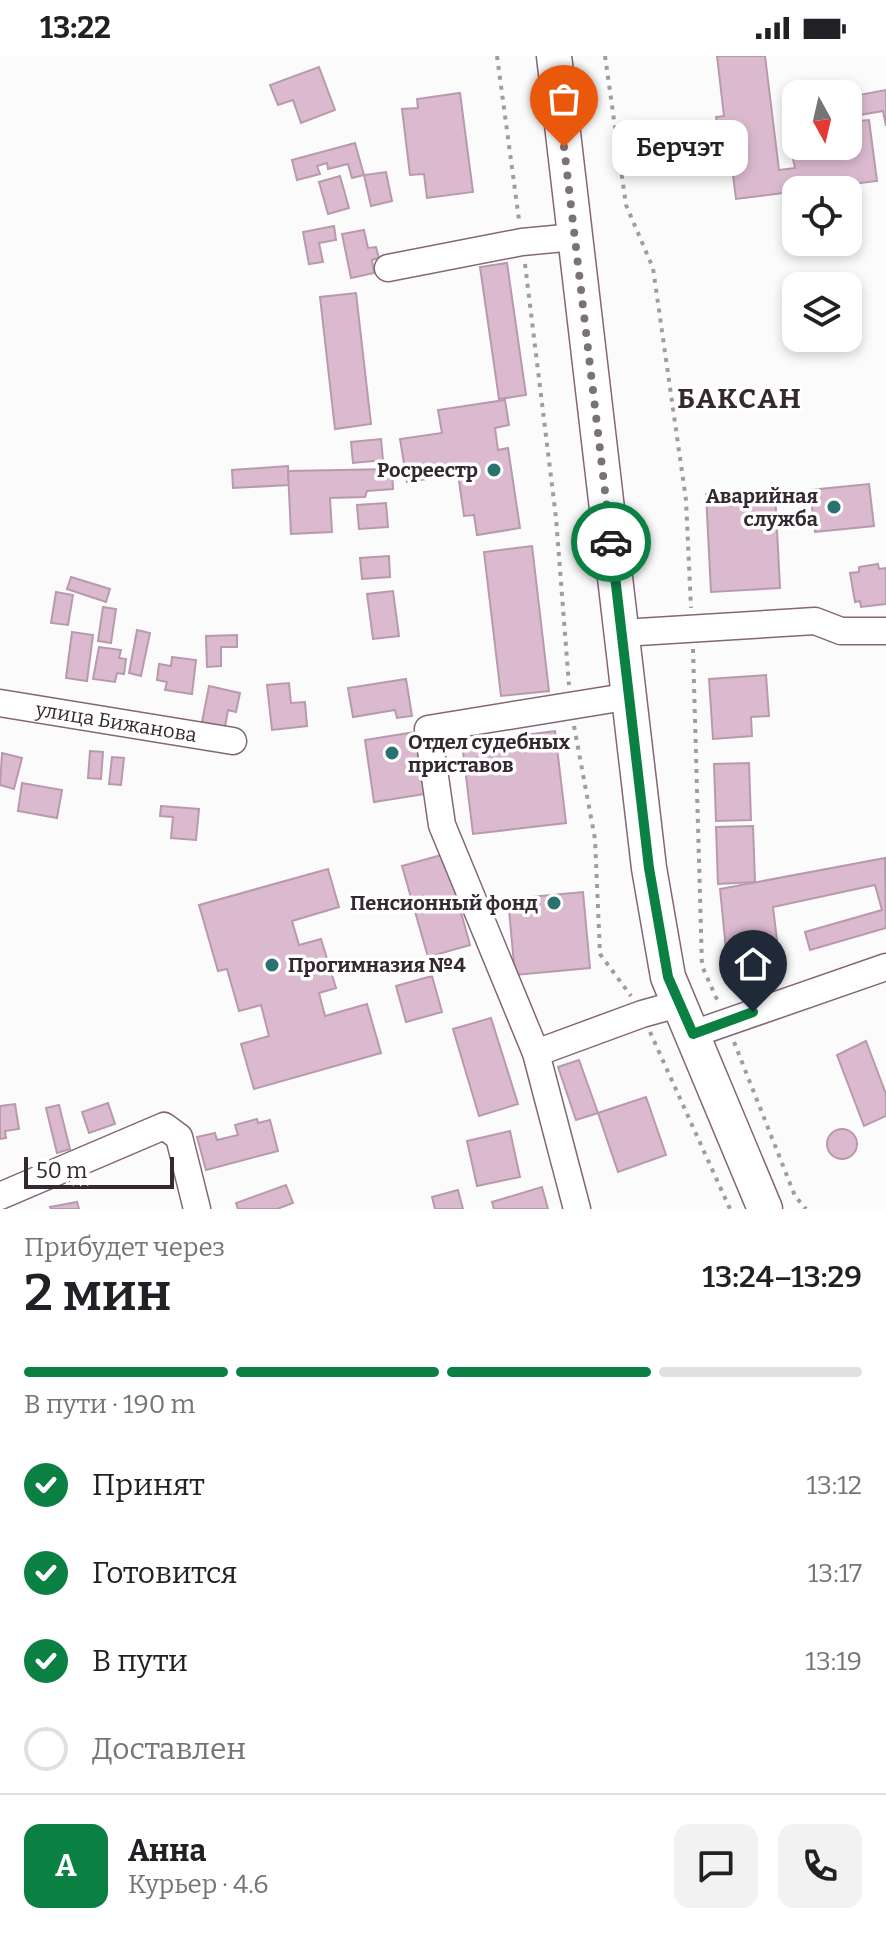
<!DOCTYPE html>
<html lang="ru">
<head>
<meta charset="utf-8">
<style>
	body { margin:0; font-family:Bitter,serif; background:#f2f2f2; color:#202124; height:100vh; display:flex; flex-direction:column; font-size:30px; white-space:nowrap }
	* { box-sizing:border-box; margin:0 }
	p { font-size:26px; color:#757577 }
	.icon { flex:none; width:44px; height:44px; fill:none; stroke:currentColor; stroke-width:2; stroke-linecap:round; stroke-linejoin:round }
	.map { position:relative; height:1153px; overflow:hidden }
	.drawer { display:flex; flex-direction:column; background:#fff; flex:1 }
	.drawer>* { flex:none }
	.needle { width:52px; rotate:172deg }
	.buttons { position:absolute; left:782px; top:24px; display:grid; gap:16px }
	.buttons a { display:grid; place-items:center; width:80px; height:80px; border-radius:16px; background:#fff; box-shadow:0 4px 12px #0003; font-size:40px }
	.scale { position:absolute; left:24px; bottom:20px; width:150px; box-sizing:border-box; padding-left:8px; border:4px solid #352931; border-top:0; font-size:22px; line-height:28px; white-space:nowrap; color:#352931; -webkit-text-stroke:6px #fff; paint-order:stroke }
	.pin { position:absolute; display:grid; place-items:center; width:68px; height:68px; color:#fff; margin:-82px -34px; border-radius:50% 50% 50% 0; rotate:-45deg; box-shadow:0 0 8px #0007 }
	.pin .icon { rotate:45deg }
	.courier { position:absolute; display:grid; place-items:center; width:80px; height:80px; margin:-40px; border:6px solid #0b8043; border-radius:50%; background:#fff; color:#222; box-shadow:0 2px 10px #0007 }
	.bubble { position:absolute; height:56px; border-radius:16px; background:#fff; box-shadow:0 4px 12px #0003; font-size:26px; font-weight:600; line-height:56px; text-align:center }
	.head em { font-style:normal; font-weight:600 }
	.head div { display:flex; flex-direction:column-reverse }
	.head { display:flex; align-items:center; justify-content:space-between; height:136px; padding:0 24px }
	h1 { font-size:52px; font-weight:600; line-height:60px }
	.bar { display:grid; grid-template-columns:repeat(4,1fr); gap:12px 8px; align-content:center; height:96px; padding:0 24px }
	.bar i { height:10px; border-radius:6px; background:#e0e0e0 }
	.bar .current { background:#0b8043 }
	.bar p { grid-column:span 4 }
	.line { display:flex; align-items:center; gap:20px; padding:0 24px; border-top:2px solid #e0e0e0 }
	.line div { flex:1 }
	.round { display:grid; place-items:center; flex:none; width:84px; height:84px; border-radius:16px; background:#f2f2f2 }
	ol { padding:0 24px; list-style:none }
	li { display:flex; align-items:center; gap:24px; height:88px }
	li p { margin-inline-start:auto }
	li .icon { padding:8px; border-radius:50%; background:#0b8043; color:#fff; stroke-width:4 }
	li:last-child { color:#757577 }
	li i { width:44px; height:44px; border:4px solid #e0e0e0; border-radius:50% }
	.status { display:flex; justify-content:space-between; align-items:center; height:56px; padding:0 40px; background:#fff; direction:ltr }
	.status svg { height:22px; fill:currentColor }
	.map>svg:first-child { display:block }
</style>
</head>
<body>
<div class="status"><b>13:22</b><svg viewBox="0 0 49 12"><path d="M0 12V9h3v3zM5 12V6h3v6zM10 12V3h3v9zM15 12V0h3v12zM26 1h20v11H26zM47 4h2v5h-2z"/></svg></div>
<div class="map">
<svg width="886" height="1153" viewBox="0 0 886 1153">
	<rect width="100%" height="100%" fill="#fbfbfb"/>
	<!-- building -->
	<g fill="#dbbacf" stroke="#b999ad" stroke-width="2">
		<polygon points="717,0 765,0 779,114 795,112 793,103 799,102 797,90 848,90 848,66 869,64 877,125 736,143 730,95 720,96 716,61 724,60"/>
		<polygon points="319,11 335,54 301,67 293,44 278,49 270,29"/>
		<polygon points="886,34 886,70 883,55 848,61 848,41"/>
		<polygon points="460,37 473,136 427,142 424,118 410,119 402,53 418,52 417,43"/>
		<polygon points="355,87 364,119 352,122 348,108 328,113 327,107 317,110 320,118 297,124 292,104"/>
		<polygon points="386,116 392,145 371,150 364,119"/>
		<polygon points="340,120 349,152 328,158 319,126"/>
		<polygon points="334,170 336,184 319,187 323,206 309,208 303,176"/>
		<polygon points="364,174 368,192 376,191 379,202 372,204 374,217 351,222 342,178"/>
		<polygon points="507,207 526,339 499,343 480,211"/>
		<polygon points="356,237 371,368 335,373 320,241"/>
		<polygon points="505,344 509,369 495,372 498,394 508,392 520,472 477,479 474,459 464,460 458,418 407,426 400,383 442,377 438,354"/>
		<polygon points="381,383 383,404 353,407 351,386"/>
		<polygon points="288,410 289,429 233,432 232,414"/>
		<polygon points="392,413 393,433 367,435 365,441 330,442 332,476 291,478 288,415"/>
		<polygon points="869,428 874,470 815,476 810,434"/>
		<polygon points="775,435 780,532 711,536 706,438"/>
		<polygon points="386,447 388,471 359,473 357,449"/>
		<polygon points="532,490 549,635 501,640 484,496"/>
		<polygon points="389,500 390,521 362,523 360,502"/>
		<polygon points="878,508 879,513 886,512 886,548 861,551 860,545 855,546 850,517 859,516 859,511"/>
		<polygon points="71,521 110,533 106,546 67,533"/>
		<polygon points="393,535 399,580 373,583 367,538"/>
		<polygon points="56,536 73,539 68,569 51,567"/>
		<polygon points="103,551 116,553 111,587 98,585"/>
		<polygon points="137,574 150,577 141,620 129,617"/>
		<polygon points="72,576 93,579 87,625 66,622"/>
		<polygon points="237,579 237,591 221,591 221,610 207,611 206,580"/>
		<polygon points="99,591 121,594 119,602 126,603 124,618 117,617 115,626 93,623"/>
		<polygon points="172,601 196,604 192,638 165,634 167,626 157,624 159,608 171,610"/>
		<polygon points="766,619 769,660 751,661 752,680 713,683 709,623"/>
		<polygon points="406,623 412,660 397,662 395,654 353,661 348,632"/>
		<polygon points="289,627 291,647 305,646 307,670 272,674 267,629"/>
		<polygon points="209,630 240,637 236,656 228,654 225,671 202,666"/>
		<polygon points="555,675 566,767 473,778 462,687"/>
		<polygon points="415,676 425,738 374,746 365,684"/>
		<polygon points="90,695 103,696 101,723 88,722"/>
		<polygon points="2,697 22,702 14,733 0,729"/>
		<polygon points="112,701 124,702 121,729 109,728"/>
		<polygon points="749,707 751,764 716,765 714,708"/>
		<polygon points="22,727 62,734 57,762 18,755"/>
		<polygon points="161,750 199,753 196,784 171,782 173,761 160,760"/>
		<polygon points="753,770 755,826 718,828 716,771"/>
		<polygon points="445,798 470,889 428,901 402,810"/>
		<polygon points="885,802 886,872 810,894 805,876 882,854 875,829 773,851 777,884 766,887 772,916 751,918 747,911 728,913 720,833"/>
		<polygon points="328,813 339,851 292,865 299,889 321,883 336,932 319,937 325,960 367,948 381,997 254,1033 241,988 269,980 261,949 239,955 227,913 218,915 199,849"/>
		<polygon points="583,836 590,912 515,919 508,843"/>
		<polygon points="432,920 442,956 406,966 396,930"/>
		<polygon points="491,962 518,1048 479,1060 453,973"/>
		<polygon points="866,985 886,1038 886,1060 864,1070 837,999"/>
		<polygon points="579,1004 598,1057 576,1064 558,1011"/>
		<polygon points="646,1041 666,1099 618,1116 598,1057"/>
		<polygon points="108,1047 115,1068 89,1077 82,1056"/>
		<polygon points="15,1048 19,1073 5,1075 6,1082 0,1083 0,1050"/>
		<polygon points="59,1049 70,1093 57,1097 46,1052"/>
		<polygon points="257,1063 258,1067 270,1064 278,1095 206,1114 197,1081 215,1077 217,1084 238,1079 235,1069"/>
		<circle cx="842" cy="1088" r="15"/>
		<polygon points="510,1075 520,1121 477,1130 467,1085"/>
		<polygon points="286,1129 293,1147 277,1153 238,1153 236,1147"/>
		<polygon points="542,1131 548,1153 494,1153 492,1146"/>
		<polygon points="458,1134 463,1153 435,1153 432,1141"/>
		<polygon points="77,1146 79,1153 51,1153 50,1151"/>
	</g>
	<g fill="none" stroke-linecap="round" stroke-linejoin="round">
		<defs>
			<g id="minor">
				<polyline points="388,212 522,186 575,181"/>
				<polyline points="622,577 815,565 841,575 886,575"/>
				<path id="s1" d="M0,647l233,38"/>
				<polyline points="693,978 886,911"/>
				<polyline points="536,997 442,769 428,673 631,640"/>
				<polyline points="0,1140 164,1070 179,1081 197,1153"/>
				<polyline points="577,1153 536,997 642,958 678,948"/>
			</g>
			<polyline id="major" points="554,0 649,812 668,921 765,1153"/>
		</defs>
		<!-- minor casing -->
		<use href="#minor" stroke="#836678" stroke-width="29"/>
		<!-- major casing -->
		<use href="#major" stroke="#836678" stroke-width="37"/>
		<!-- path -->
		<g stroke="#a19ca0" stroke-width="4" stroke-dasharray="4 6" stroke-linecap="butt">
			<polyline points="497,0 519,164"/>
			<polyline points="605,0 626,149 653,212 686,444 691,552"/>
			<polyline points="525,208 556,462 569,629"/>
			<polyline points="693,593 702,910 719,948"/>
			<polyline points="574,670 595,783 600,898 631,940"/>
			<polyline points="650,976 730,1153"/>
			<polyline points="734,986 795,1140 806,1153"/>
		</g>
		<!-- minor -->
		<use href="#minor" stroke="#fff" stroke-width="26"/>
		<!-- major -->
		<use href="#major" stroke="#fff" stroke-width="34"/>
	</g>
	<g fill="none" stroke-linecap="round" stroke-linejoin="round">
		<!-- done -->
		<polyline stroke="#7a7278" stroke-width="8" stroke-dasharray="0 14.4" points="564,91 611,486"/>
		<!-- route -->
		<polyline stroke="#0b8043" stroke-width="10" points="611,486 649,812 668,921 693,978 753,956"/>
	</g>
	<!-- markers -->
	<g fill="#28726f" stroke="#fff" stroke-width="3">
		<circle cx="494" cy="414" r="8"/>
		<circle cx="834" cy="451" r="8"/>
		<circle cx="392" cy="697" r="8"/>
		<circle cx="554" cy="847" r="8"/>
		<circle cx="272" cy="909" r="8"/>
	</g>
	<g text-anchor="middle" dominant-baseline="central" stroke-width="7" stroke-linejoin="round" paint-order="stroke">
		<!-- poi labels -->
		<g font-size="20" font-weight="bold" fill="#352931" stroke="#fff" text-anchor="end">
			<text x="478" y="414">Росреестр</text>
			<text x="818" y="440">Аварийная<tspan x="818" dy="23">служба</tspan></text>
			<text x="408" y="686" text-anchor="start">Отдел судебных<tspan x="408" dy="23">приставов</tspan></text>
			<text x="538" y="847">Пенсионный фонд</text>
			<text x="288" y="909" text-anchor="start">Прогимназия №4</text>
		</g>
		<!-- street labels -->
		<g font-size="20" fill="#352931" stroke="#fff">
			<text stroke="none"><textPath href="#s1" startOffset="118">улица Бижанова</textPath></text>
		</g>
		<!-- district labels -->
		<g font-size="28" font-weight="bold" letter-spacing="2" fill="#352931" stroke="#fff">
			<text x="740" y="342">БАКСАН</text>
		</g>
	</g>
</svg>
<div class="buttons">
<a><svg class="needle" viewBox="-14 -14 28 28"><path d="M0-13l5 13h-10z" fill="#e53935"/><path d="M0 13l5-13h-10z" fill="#757577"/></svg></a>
<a><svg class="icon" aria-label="locate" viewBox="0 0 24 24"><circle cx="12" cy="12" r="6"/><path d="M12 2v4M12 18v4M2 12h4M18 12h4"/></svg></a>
<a><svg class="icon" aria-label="layers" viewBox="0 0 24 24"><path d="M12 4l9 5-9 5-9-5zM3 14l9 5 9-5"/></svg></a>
</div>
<div class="scale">50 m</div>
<div class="pin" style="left:564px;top:91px;background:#ea580c"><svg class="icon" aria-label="bag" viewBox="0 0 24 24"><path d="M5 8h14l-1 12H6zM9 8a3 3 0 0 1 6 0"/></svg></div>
<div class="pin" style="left:753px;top:956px;background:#1f2937"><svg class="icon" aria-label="home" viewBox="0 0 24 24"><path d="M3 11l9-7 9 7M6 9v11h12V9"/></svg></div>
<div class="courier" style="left:611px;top:486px"><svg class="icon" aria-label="car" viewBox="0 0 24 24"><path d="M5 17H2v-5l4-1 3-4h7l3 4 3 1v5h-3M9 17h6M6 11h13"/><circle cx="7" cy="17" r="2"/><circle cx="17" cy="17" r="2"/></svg></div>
<div class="bubble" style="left:612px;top:64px;width:136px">Берчэт</div>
</div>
<section class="drawer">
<div class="head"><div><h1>2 мин</h1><p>Прибудет через</p></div><em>13:24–13:29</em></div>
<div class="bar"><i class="current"></i><i class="current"></i><i class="current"></i><i></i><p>В пути · 190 m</p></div>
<ol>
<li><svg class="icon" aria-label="check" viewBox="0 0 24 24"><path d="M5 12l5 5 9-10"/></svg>Принят<p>13:12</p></li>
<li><svg class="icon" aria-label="check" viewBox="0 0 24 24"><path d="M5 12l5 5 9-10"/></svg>Готовится<p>13:17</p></li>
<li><svg class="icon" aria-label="check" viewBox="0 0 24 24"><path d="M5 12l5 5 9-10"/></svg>В пути<p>13:19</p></li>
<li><i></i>Доставлен</li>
</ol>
<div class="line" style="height:144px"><b class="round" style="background:#0b8043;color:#fff">А</b><div><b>Анна</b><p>Курьер · 4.6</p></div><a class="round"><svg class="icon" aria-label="chat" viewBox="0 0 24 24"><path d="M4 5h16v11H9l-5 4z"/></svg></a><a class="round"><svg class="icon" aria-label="phone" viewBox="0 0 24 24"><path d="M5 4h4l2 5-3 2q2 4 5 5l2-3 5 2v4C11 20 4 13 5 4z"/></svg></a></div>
</section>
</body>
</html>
